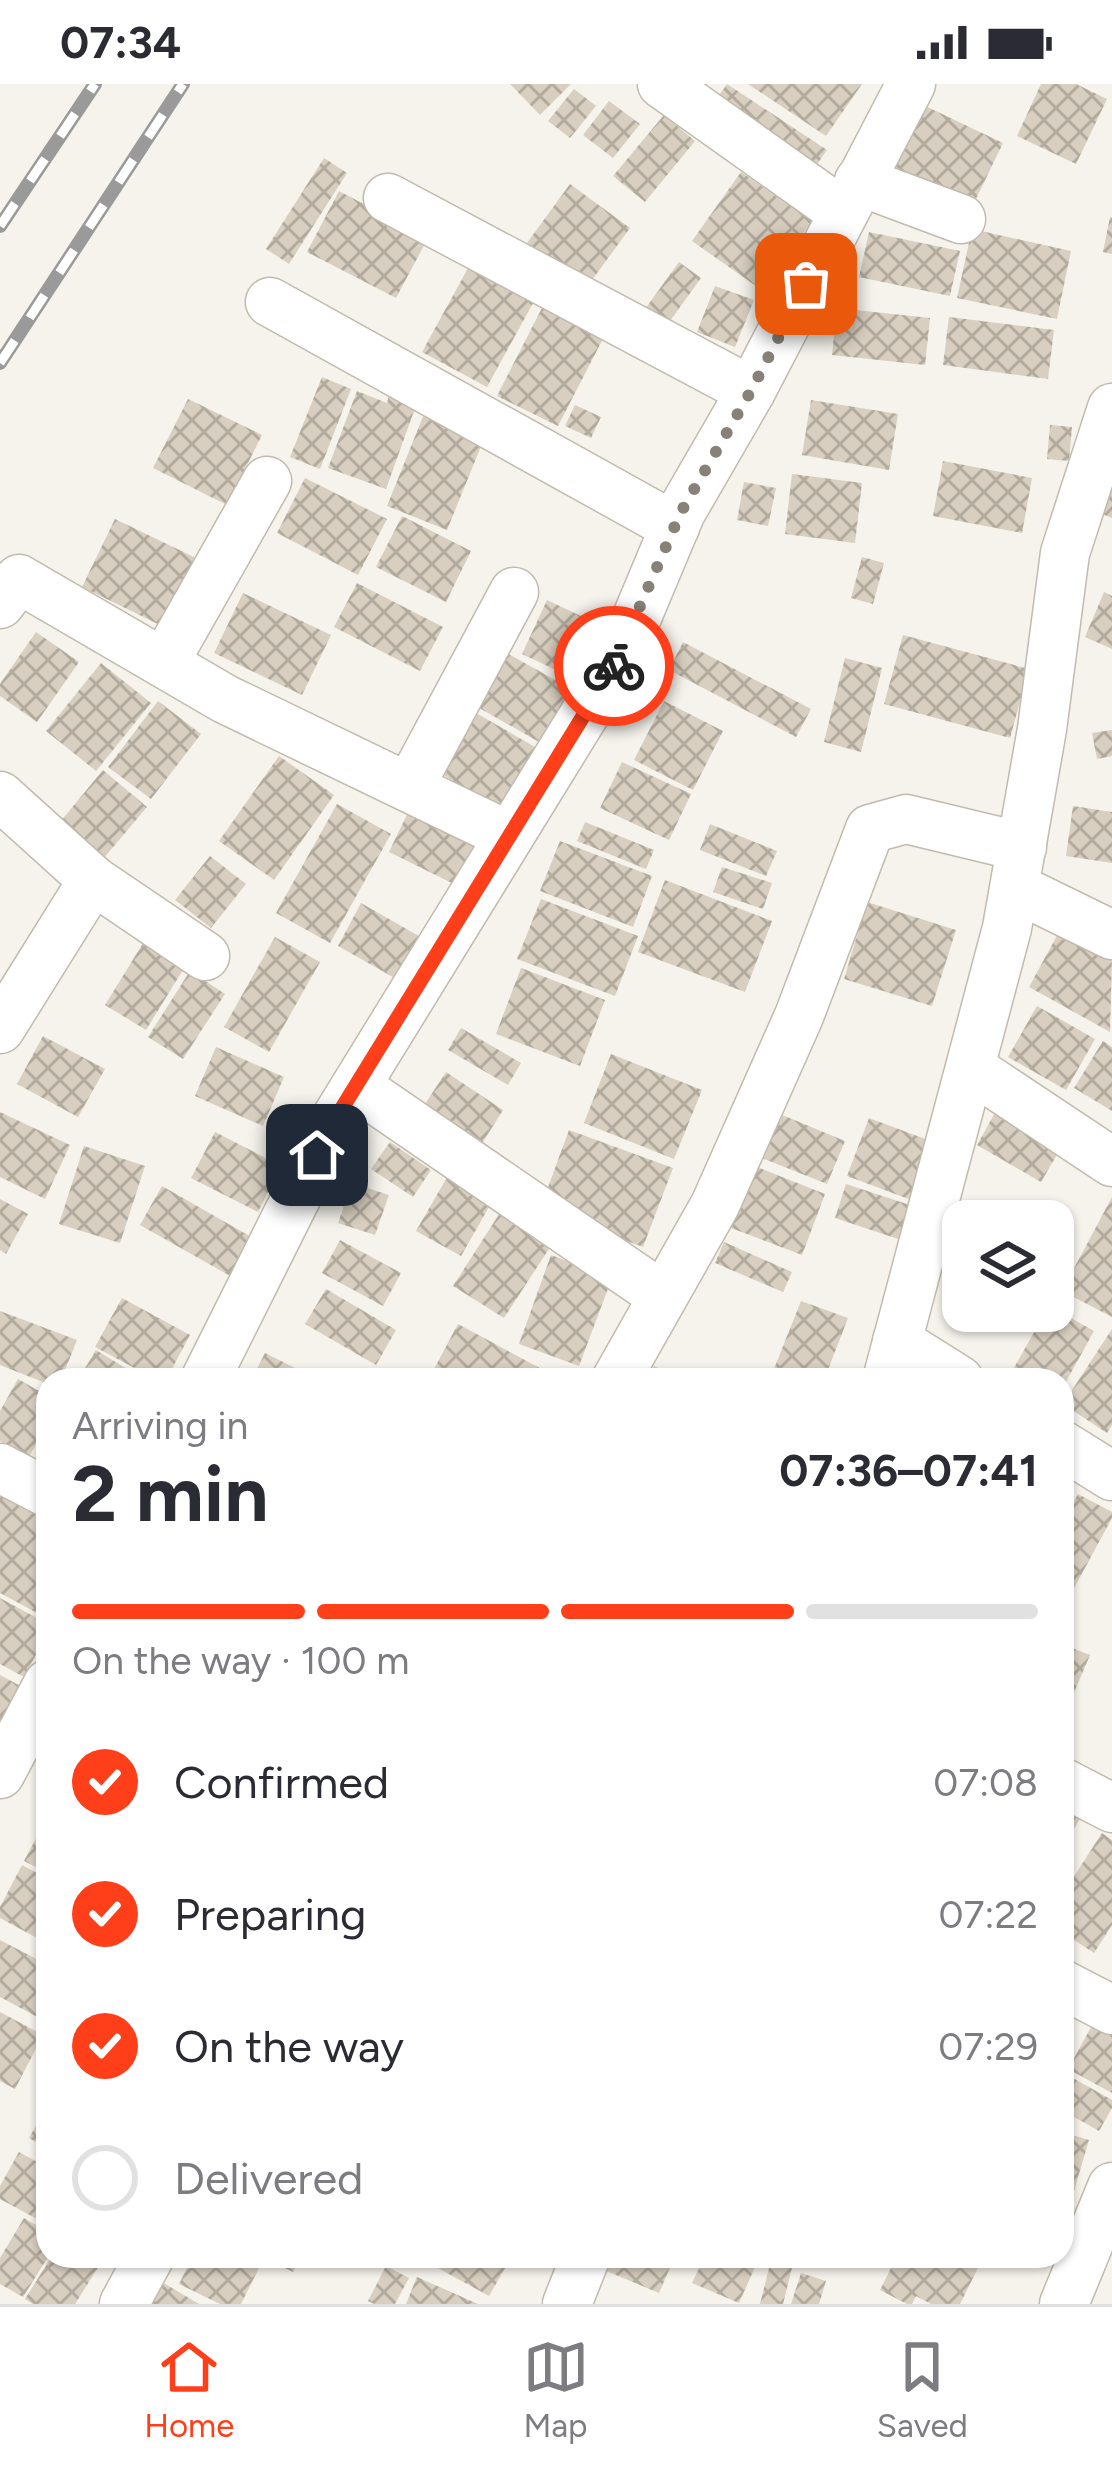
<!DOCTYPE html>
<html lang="en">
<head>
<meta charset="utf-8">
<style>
	body { margin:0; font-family:Figtree,sans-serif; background:#f2f2f3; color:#2b2b33; height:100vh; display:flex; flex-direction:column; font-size:45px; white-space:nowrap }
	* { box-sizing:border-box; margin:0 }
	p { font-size:39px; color:#7c7c81 }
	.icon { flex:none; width:66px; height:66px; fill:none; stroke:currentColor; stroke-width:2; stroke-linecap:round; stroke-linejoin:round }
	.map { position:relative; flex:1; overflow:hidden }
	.details { position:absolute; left:36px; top:1284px; width:1038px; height:900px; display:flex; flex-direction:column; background:#fff; border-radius:36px; box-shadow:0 3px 9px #0004 }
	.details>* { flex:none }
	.buttons { position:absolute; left:942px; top:1116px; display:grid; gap:24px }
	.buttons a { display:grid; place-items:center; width:132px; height:132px; border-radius:24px; background:#fff; box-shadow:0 3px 9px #0004; font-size:60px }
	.pin { position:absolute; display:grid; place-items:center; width:102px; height:102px; color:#fff; margin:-51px; border-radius:24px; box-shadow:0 6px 18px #0006 }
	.courier { position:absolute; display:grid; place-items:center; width:120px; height:120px; margin:-60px; border:9px solid #ff3f1a; border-radius:50%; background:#fff; color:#222; box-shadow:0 3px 15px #0007 }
	.overview em { font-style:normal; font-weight:700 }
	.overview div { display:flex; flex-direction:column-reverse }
	.overview { display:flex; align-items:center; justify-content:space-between; height:204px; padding:0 36px }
	h1 { font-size:78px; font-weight:700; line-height:90px }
	.bar { display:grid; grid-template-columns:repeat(4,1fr); gap:18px 12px; align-content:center; height:144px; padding:0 36px }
	.bar i { height:15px; border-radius:9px; background:#e1e1e2 }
	.bar .current { background:#ff3f1a }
	.bar p { grid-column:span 4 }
	ol { padding:0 36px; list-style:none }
	li { display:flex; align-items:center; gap:36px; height:132px }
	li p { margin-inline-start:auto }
	li .icon { padding:12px; border-radius:50%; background:#ff3f1a; color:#fff; stroke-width:4 }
	li:last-child { color:#7c7c81 }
	li i { width:66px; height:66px; border:6px solid #e1e1e2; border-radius:50% }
	.status { display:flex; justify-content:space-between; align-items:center; height:84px; padding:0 60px; background:#fff; direction:ltr }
	.status svg { height:33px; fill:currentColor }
	.tabs { display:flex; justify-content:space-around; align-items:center; height:168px; border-top:3px solid #e1e1e2; background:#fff; font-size:33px; color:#7c7c81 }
	.tabs a { display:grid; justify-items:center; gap:6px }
	.tabs .current { color:#ff3f1a }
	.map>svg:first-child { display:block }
</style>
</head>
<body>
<div class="status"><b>07:34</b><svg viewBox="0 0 49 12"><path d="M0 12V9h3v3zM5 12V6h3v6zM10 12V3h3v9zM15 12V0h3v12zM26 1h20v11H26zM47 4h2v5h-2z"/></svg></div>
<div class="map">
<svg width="1112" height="2220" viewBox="0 0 1112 2220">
	<defs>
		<pattern id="building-cross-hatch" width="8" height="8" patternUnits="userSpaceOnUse" patternTransform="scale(3)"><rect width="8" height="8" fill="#d8cfc0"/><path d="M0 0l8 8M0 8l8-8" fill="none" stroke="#b1aa9d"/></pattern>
	</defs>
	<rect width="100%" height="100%" fill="#f6f3ec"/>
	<!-- building -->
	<g fill="url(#building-cross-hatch)">
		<polygon points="510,0 571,0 540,31"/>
		<polygon points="727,0 827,66 808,93 710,24"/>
		<polygon points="748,0 862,0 826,52"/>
		<polygon points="1041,0 1076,0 1107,15 1076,80 1017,52"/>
		<polygon points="574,5 596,22 570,54 548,37"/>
		<polygon points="609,17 640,40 613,74 583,51"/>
		<polygon points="919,19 1003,59 973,121 889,80"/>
		<polygon points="664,31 695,57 645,118 613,92"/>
		<polygon points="324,74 347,89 289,180 266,165"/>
		<polygon points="741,88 812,137 763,207 692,157"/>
		<polygon points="570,100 630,144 587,203 527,159"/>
		<polygon points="339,107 428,154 396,214 307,168"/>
		<polygon points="1110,133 1112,133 1112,170 1103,168"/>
		<polygon points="972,145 1071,167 1057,235 957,214"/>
		<polygon points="869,148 960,167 950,212 859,193"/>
		<polygon points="473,175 538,210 487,303 422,268"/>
		<polygon points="679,178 701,194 657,255 635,239"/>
		<polygon points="715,202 754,216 735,263 697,248"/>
		<polygon points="547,214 608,245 558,342 497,312"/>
		<polygon points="837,224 930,234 925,281 832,271"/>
		<polygon points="949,233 1054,246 1048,295 943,281"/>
		<polygon points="322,293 351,305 320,385 290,373"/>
		<polygon points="357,307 387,319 390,307 418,316 386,405 328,384"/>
		<polygon points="188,315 262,351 227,421 153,384"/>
		<polygon points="811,316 898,330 889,386 802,371"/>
		<polygon points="575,321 601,333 591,354 565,342"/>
		<polygon points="424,330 484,355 447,446 387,422"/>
		<polygon points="1050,341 1072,343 1069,377 1047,375"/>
		<polygon points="943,377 1032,394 1022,449 933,432"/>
		<polygon points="792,390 862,399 855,459 785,450"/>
		<polygon points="305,394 387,435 358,491 277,449"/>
		<polygon points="744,398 776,404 768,442 737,436"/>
		<polygon points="1112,404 1112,434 1102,430"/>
		<polygon points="402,432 471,467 446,518 376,483"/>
		<polygon points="115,435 198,475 164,543 82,503"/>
		<polygon points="862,473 884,479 873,520 851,514"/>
		<polygon points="357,499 443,543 420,587 334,543"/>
		<polygon points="1104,508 1112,512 1112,565 1085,553"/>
		<polygon points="243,509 331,551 302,611 214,569"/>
		<polygon points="547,516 619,550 594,604 522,570"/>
		<polygon points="36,548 79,578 37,638 0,612 0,600"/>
		<polygon points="903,551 1029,585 1010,654 884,620"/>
		<polygon points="683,558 811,625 796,653 669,586"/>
		<polygon points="505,568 577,608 546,662 474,621"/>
		<polygon points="845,574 882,584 861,668 824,658"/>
		<polygon points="101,579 151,619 96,687 46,647"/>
		<polygon points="158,617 201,650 151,715 108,683"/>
		<polygon points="664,617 723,647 693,706 634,676"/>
		<polygon points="476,629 535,663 500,725 440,689"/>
		<polygon points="1112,646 1112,672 1097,675 1092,649"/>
		<polygon points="279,672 334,711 274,796 219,757"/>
		<polygon points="622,678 691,710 669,756 600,724"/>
		<polygon points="103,686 147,723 103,775 60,738"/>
		<polygon points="337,720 391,750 330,859 276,829"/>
		<polygon points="412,720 489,758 466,806 389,768"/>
		<polygon points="1073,722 1112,728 1112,779 1066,772"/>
		<polygon points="585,738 654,766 646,785 577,757"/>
		<polygon points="710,740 777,767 766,792 700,766"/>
		<polygon points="560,757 652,792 633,843 540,807"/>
		<polygon points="210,772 246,800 211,844 175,816"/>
		<polygon points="722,783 772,799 763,825 713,808"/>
		<polygon points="665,796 772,837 745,908 638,868"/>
		<polygon points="541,815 638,852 615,912 517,875"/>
		<polygon points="867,818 956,846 932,922 844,895"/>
		<polygon points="361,819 431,859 407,901 338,862"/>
		<polygon points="1060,846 1112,874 1110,948 1029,903"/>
		<polygon points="275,853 320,878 269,968 224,943"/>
		<polygon points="145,856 186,881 146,946 105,921"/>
		<polygon points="521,884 605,916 580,982 496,950"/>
		<polygon points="190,887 225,910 183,975 148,953"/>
		<polygon points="1037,922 1095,955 1066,1006 1008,973"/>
		<polygon points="461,944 521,979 508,1001 448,966"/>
		<polygon points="43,952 105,985 78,1033 17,1000"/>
		<polygon points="1103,957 1112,963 1112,1027 1074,1004"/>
		<polygon points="216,963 284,993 263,1042 195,1012"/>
		<polygon points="611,970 702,1006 674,1075 584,1039"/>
		<polygon points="446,988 503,1026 483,1058 425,1020"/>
		<polygon points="1000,1020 1065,1057 1041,1098 977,1061"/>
		<polygon points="0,1028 70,1061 45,1115 0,1093"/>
		<polygon points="775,1028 845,1057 827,1100 757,1072"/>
		<polygon points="869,1034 944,1062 922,1120 847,1092"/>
		<polygon points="569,1046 673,1084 643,1163 540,1125"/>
		<polygon points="215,1048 281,1082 258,1128 191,1094"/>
		<polygon points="390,1058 431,1086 413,1113 371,1085"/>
		<polygon points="84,1062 145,1082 120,1159 59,1140"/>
		<polygon points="742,1077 825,1110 802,1171 718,1139"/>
		<polygon points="453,1083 497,1109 461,1172 416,1147"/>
		<polygon points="352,1099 389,1111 375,1151 338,1139"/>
		<polygon points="846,1100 922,1125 910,1159 835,1134"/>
		<polygon points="162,1102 253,1154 232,1193 140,1141"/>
		<polygon points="1112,1113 1112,1233 1062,1207"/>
		<polygon points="0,1115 28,1130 6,1170 0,1166"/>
		<polygon points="505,1121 556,1154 504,1234 453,1202"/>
		<polygon points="975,1126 993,1137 968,1137"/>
		<polygon points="340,1156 401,1189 383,1222 322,1189"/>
		<polygon points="724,1158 792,1188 783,1208 715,1179"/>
		<polygon points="551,1171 612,1194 579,1282 519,1260"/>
		<polygon points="326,1205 396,1246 376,1281 305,1240"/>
		<polygon points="122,1214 190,1251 166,1296 157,1296 95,1263"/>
		<polygon points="801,1217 848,1234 824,1296 774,1296 770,1295"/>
		<polygon points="1053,1224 1094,1247 1062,1305 1062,1296 1018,1296 1010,1291 1046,1227"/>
		<polygon points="0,1227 77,1256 61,1296 48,1296 48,1300 0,1281"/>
		<polygon points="458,1240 562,1296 450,1296 433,1287"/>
		<polygon points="1112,1245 1112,1341 1107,1349 1063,1320"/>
		<polygon points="96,1266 145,1296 78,1296"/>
		<polygon points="265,1269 311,1292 310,1296 251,1296"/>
		<polygon points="654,1282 683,1296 647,1296"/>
		<polygon points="18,1295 48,1312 48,1339 29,1373 0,1357 0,1327"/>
		<polygon points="0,1408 48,1434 48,1535 0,1509"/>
		<polygon points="1078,1410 1112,1428 1112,1434 1066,1519 1062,1517 1062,1438"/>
		<polygon points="0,1514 48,1540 48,1548 24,1593 0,1580"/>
		<polygon points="1062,1560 1090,1571 1062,1637"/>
		<polygon points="0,1591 26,1605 0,1653"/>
		<polygon points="1062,1722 1081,1733 1062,1765"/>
		<polygon points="48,1732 48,1789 24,1777"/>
		<polygon points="1102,1749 1112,1756 1112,1841 1094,1869 1062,1848 1062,1811"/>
		<polygon points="22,1781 48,1795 48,1860 0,1834 0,1823"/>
		<polygon points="0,1856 48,1881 48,1927 43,1936 0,1913"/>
		<polygon points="0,1928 43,1951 15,2005 0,1997"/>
		<polygon points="1095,1936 1112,1945 1112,2009 1068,1985"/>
		<polygon points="1064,1989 1112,2016 1112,2024 1099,2047 1062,2026"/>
		<polygon points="48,2020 48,2065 29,2054"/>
		<polygon points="1062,2048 1089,2056 1063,2144 1062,2144"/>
		<polygon points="19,2068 48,2084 48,2141 0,2115 0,2102"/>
		<polygon points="24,2134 48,2148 48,2173 23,2213 0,2200 0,2174"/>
		<polygon points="52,2172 83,2172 99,2182 75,2220 33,2220 25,2215"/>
		<polygon points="193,2172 244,2172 261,2180 241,2220 220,2220 179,2200"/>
		<polygon points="260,2172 301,2172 293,2188"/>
		<polygon points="416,2172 512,2172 489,2212"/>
		<polygon points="610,2172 675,2172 659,2209 604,2186"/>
		<polygon points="705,2172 760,2172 739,2219 692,2199"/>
		<polygon points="772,2172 794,2176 783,2220 760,2220"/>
		<polygon points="897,2172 984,2172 960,2220 931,2220 916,2212 912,2220 907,2220 880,2206"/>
		<polygon points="386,2182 409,2194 395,2220 374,2220 368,2217"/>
		<polygon points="801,2189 826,2197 819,2220 791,2220"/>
		<polygon points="417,2193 478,2220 406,2220"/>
		<polygon points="162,2198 199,2220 148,2220"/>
	</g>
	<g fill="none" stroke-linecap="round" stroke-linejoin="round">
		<defs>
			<g id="minor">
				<polyline points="662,0 842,128"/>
				<polyline points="859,97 961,135"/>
				<polyline points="388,114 751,307"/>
				<polyline points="270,218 675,443"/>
				<polyline points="0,520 19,495 225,615 509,752"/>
				<polyline points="164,579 267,397"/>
				<polyline points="410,702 514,508"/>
				<polyline points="0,712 93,796 205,872"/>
				<polyline points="1016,804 1112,851"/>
				<polyline points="0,945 93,796"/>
				<polyline points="972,985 1112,1078"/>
				<polyline points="356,1002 661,1211"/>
				<polyline points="897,1257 959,1296"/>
				<polyline points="205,1296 336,1034 621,571 681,428 751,307 911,0"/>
				<polyline points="616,1296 715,1121 799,932 870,745 906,735 1022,763"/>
				<polyline points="887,1296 1007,844 1042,645 1065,469 1112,324"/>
				<polyline points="1062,1361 1112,1392"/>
				<polyline points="0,1384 48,1409"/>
				<polyline points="0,1690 48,1600"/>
				<polyline points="1062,1698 1112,1724"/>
				<polyline points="1062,1900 1112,1926"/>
				<polyline points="124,2220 150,2172"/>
				<polyline points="567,2220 586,2172"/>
				<polyline points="1064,2220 1112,2103"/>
			</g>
		</defs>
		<!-- minor casing -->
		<use href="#minor" stroke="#c2bbad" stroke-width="51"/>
		<!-- minor -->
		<use href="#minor" stroke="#fff" stroke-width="48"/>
		<defs>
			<g id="rail">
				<polyline points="0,142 95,0"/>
				<polyline points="0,279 183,0"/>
			</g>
		</defs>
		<!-- rail casing -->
		<use href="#rail" stroke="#9a9a9a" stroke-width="14"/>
		<!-- rail -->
		<use href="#rail" stroke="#fff" stroke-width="9" stroke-dasharray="27" stroke-linecap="butt"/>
	</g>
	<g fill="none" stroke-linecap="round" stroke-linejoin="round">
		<!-- done -->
		<polyline stroke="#878177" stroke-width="12" stroke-dasharray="0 21.6" points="614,582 681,428 751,307 806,200"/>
		<!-- route -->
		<polyline stroke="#ff3f1a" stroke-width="15" points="317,1071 336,1034 614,582"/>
	</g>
</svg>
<div class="buttons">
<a><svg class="icon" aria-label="layers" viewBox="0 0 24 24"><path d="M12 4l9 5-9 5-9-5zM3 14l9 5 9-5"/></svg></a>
</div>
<div class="pin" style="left:806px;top:200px;background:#ea580c"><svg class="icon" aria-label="bag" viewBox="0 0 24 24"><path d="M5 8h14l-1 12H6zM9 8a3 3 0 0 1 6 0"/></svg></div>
<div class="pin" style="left:317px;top:1071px;background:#1f2937"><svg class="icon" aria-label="home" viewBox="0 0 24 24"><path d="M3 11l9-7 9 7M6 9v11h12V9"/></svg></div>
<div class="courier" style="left:614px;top:582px"><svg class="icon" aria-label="bike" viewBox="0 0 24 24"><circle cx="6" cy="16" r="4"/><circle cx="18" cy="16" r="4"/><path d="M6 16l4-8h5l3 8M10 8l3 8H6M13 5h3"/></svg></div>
<section class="details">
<div class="overview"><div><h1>2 min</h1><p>Arriving in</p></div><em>07:36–07:41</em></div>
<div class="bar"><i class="current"></i><i class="current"></i><i class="current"></i><i></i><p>On the way · 100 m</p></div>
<ol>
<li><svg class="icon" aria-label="check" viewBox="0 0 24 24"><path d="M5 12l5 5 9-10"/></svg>Confirmed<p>07:08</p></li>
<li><svg class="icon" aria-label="check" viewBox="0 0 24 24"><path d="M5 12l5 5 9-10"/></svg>Preparing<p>07:22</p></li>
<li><svg class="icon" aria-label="check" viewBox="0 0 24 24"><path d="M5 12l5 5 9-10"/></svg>On the way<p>07:29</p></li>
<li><i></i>Delivered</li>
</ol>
</section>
</div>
<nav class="tabs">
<a class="current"><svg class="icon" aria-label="home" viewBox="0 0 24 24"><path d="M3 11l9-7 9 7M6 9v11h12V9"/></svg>Home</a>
<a><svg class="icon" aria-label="map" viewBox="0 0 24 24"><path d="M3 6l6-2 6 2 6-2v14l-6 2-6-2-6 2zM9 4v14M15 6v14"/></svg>Map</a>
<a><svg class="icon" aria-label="saved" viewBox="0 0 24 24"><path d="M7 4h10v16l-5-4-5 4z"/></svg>Saved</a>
</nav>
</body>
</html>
